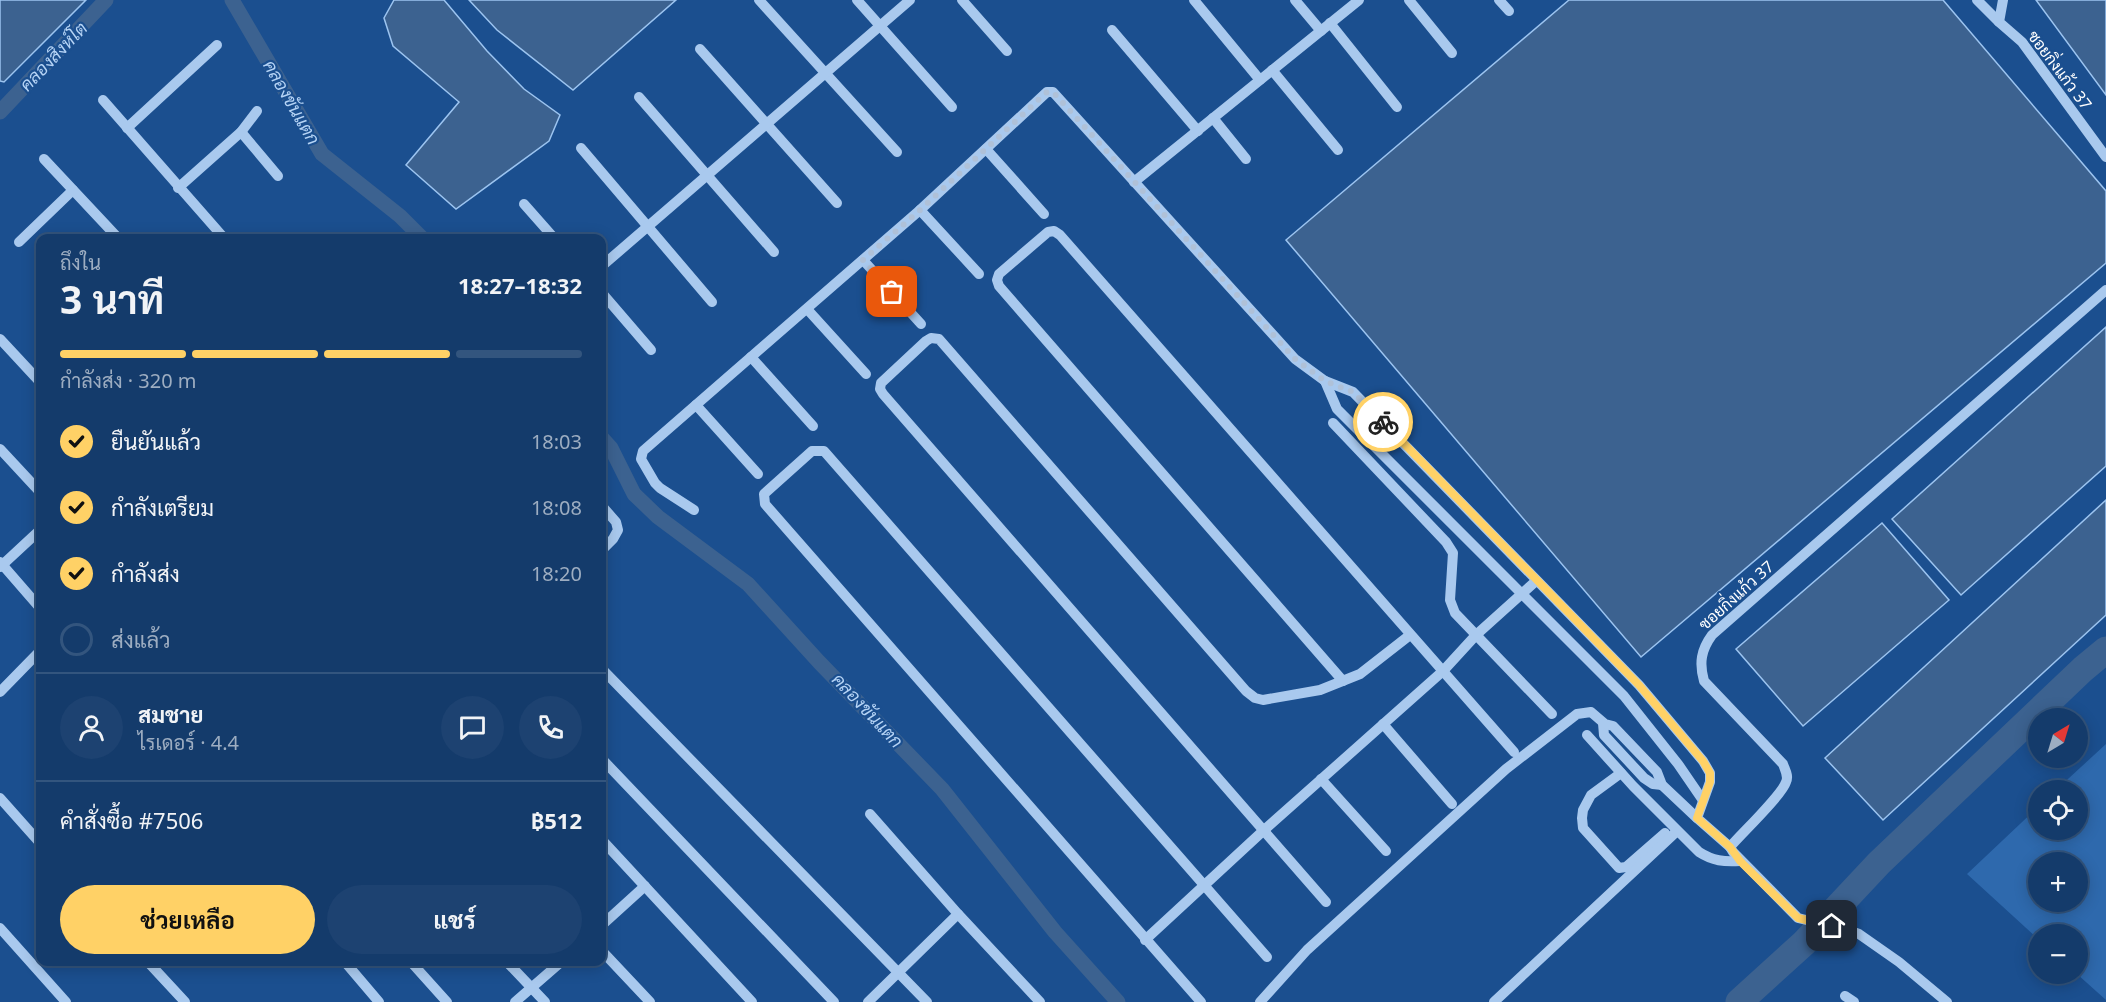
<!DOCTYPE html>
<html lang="th">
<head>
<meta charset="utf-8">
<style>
	body { margin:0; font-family:"Noto Sans",Sarabun,sans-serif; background:#1d4271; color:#f1f3f6; height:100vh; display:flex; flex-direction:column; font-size:22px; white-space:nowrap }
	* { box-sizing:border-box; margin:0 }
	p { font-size:20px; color:#9dadc1 }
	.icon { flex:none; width:33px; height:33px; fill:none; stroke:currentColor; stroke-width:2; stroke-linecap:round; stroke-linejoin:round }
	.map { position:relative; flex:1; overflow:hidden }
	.drawer { position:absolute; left:36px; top:234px; width:570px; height:732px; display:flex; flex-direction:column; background:#143b6b; border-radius:12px; box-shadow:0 3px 15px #0003,0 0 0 2px #33557e }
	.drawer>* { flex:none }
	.needle { width:39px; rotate:38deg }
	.buttons { position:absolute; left:2028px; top:708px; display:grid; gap:12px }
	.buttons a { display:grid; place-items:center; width:60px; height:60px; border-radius:50%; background:#143b6b; box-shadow:0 3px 15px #0003,0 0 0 2px #33557e; font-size:30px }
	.pin { position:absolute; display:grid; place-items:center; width:51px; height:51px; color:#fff; margin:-26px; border-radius:12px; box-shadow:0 3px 9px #0006 }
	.courier { position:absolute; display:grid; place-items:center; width:60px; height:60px; margin:-30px; border:4px solid #ffd166; border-radius:50%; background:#fff; color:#222; box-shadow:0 2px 8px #0007 }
	.summary em { font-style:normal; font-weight:700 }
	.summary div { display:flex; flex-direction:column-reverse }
	.summary { display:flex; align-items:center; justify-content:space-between; height:102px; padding:0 24px }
	h1 { font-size:39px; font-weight:700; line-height:45px }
	.bar { display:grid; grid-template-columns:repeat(4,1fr); gap:9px 6px; align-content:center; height:72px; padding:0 24px }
	.bar i { height:8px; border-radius:4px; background:#33557e }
	.bar .on { background:#ffd166 }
	.bar p { grid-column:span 4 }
	.line { display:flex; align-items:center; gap:15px; padding:0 24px; border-top:2px solid #33557e }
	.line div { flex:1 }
	.round { display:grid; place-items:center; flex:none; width:63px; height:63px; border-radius:32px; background:#1d4271 }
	ol { padding:0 24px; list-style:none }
	li { display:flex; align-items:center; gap:18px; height:66px }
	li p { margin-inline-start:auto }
	li .icon { padding:6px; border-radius:50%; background:#ffd166; color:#111; stroke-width:4 }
	li:last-child { color:#9dadc1 }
	li i { width:33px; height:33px; border:3px solid #33557e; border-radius:50% }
	.action { display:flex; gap:12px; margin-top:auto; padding:12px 24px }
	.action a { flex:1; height:69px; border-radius:36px; background:#ffd166; color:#111; font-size:24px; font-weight:700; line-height:69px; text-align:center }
	.action a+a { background:#1d4271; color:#f1f3f6 }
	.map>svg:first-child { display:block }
</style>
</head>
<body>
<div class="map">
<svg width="2106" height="1002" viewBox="0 0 2106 1002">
	<rect width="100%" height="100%" fill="#1b4f8f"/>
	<!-- green -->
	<path fill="#2e69ad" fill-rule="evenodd" d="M2106,744v256l-29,-26 1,-40h-40v5l-71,-65 71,-67v23h40v-40h-22zM2038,862h40v40h-40z"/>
	<!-- water -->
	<g fill="#3c6290" stroke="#9cc4f0" stroke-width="1.5">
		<polygon points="0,0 86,0 4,82 0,81"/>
		<polygon points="394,0 444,0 487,51 524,89 560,115 549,141 456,209 406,165 459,102 393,46 384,18"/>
		<polygon points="469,0 676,0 573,90 497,30"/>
		<polygon points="1569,0 1943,0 2106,191 2106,263 1641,657 1286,240"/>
		<polygon points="2036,0 2106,0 2106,95"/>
		<polygon points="2106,327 2106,466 1961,595 1892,519"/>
		<polygon points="2106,500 2106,615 1883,820 1825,758"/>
		<polygon points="1882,523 1949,600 1803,726 1736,649"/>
	</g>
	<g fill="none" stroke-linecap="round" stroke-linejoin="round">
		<!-- canal -->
		<g stroke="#3c6290" stroke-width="15">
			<polyline points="232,0 322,154 400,216 422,238"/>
			<polyline points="0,112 106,0"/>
			<polyline points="602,438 611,448 634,494 658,517 748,584 819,662 942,789 1055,932 1118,1002"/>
		</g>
		<!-- river -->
		<polyline stroke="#3c6290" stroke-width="27" points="1739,1002 1804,943 1879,863 2083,669 2106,650"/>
		<!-- minor -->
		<g stroke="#a9c9ee" stroke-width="10">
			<polyline points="759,0 897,152"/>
			<polyline points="857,0 952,107"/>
			<polyline points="962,0 1007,51"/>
			<polyline points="1194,0 1260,80"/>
			<polyline points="1295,0 1321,31"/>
			<polyline points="1409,0 1452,53"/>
			<polyline points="1499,0 1509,11"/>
			<polyline points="1977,0 1999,22"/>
			<polyline points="2003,0 1999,22 2022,42 2106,157"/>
			<polyline points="1330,23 1397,107"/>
			<polyline points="1112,30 1198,131"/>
			<polyline points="700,49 837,203"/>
			<polyline points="1272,70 1338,150"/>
			<polyline points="639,97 774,252"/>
			<polyline points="103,100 224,238"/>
			<polyline points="1213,118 1246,159"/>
			<polyline points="127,128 217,45"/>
			<polyline points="241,132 278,176"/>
			<polyline points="581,148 712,302"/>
			<polyline points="986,149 1044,214"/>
			<polyline points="44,159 118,238"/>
			<polyline points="1134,182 1359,0"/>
			<polyline points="178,188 241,132 257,111"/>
			<polyline points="524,204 554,238"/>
			<polyline points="920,210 979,274"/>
			<polyline points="19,242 73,190"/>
			<polyline points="863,260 921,324"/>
			<polyline points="602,266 910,0"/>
			<polyline points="602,293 651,350"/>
			<polyline points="807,309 866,374"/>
			<polyline points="0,339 40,382"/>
			<polyline points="751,357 813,426"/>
			<polyline points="1325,381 1337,409 1624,696 1678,764 1702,799"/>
			<polyline points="696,405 758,474"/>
			<polyline points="1333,423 1446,542 1453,553 1450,600 1455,613 1552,714"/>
			<polyline points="0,449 40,492"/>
			<polyline points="602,506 616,522 618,530 613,539 602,550"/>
			<polyline points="694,510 660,488 655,483 641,459 643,451 920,210 1047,92 1053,92 1295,359 1325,381 1353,392 1639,685 1703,761 1710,773 1710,782 1697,818 1730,847"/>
			<polyline points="0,562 40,608"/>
			<polyline points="0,567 40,530"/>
			<polyline points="602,669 927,1002"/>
			<polyline points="1343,681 999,286 997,280 999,274 1048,232 1054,231 1060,235 1514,752"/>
			<polyline points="0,692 40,651"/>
			<polyline points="1603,723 1604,735 1644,778 1653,784 1662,785"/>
			<polyline points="1383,724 1452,804"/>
			<path d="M1587,735l46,51 66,66c14,9 25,10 41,9"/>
			<polyline points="602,759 834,1002"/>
			<polyline points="1621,773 1591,795 1583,810 1582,818 1583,828 1619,868 1626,867 1665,833"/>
			<polyline points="1321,779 1386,851"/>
			<polyline points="0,798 40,843"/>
			<polyline points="870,814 958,914 1040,1002"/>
			<polyline points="602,840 752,1002"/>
			<polyline points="1326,902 883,394 880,389 881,383 926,341 931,338 939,339 1246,691 1255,698 1263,700 1320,690 1360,674 1410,635"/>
			<polyline points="602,925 645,886"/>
			<polyline points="0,928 66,1002"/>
			<polyline points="1145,940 1263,831 1443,671 1476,635 1536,581"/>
			<polyline points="602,951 650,1002"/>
			<polyline points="148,962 185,1002"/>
			<polyline points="345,962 379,1002"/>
			<polyline points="411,962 447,1002"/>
			<polyline points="507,962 545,1002"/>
			<polyline points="1845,996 1854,1002"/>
			<polyline points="515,1002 561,962"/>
			<polyline points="868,1002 958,914"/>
			<polyline points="1201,1002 765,504 764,494 812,451 824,451 1267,957"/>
			<polyline points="1260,1002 1307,950 1506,769 1577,714 1591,712 1605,724 1613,726 1657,772 1662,785 1697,818"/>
			<polyline points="1494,1002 1676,832"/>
			<path d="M1947,1002l-48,-40 -40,-28 -11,-4 -50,-12 -65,-66 -3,-5c11,-13 52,-52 56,-65 3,-6 -1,-12 -3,-18l-79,-83c-5,-18 -3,-31 8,-46l394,-345"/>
		</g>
	</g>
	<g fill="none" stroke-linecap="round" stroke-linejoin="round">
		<!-- done -->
		<polyline stroke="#afc1d8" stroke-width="6" stroke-dasharray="0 10.8" points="892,292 863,260 920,210 1047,92 1053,92 1295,359 1325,381 1353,392 1383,422"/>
		<!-- route -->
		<polyline stroke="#ffd166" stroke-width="8" points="1383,422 1639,685 1703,761 1710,773 1710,782 1697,818 1730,847 1740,861 1798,918 1832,926"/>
	</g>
	<g text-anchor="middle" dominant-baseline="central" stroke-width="4.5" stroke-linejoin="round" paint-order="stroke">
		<!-- street labels -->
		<g font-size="16" fill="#fff" stroke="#1b4f8f">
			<text transform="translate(2060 70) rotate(53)">ซอยกิ่งแก้ว 37</text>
			<text transform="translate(1736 595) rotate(-42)">ซอยกิ่งแก้ว 37</text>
		</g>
		<!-- water labels -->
		<g font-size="18" font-style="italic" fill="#b5d3f5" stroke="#1b4f8f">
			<text transform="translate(53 56) rotate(-46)">คลองสิงห์โต</text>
			<text transform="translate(292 102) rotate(60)">คลองขันแตก</text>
			<text transform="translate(868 710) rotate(47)">คลองขันแตก</text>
		</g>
	</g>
</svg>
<div class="buttons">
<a><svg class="needle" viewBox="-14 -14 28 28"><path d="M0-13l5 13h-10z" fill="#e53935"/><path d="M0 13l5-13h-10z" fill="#9dadc1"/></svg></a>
<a><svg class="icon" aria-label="locate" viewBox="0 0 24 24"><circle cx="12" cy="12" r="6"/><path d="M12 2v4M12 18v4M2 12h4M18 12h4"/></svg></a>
<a>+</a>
<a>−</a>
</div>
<div class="pin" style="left:892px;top:292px;background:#ea580c"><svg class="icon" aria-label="bag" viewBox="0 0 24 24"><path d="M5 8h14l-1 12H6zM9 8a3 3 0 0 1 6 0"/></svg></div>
<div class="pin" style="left:1832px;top:926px;background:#1f2937"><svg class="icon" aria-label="home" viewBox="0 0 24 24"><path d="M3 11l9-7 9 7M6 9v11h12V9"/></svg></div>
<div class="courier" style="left:1383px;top:422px"><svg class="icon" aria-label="bike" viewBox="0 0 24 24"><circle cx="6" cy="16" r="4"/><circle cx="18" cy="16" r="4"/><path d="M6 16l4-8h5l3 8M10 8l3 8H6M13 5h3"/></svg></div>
<section class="drawer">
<div class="summary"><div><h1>3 นาที</h1><p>ถึงใน</p></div><em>18:27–18:32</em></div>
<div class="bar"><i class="on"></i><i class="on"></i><i class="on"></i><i></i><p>กำลังส่ง · 320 m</p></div>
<ol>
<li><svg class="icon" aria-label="check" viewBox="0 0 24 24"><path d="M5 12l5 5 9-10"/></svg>ยืนยันแล้ว<p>18:03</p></li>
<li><svg class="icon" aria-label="check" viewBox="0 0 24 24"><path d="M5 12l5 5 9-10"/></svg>กำลังเตรียม<p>18:08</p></li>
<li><svg class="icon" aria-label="check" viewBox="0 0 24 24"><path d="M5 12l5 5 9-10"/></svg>กำลังส่ง<p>18:20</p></li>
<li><i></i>ส่งแล้ว</li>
</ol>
<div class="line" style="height:108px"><a class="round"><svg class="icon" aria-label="person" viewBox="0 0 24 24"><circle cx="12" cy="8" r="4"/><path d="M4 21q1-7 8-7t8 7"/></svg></a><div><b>สมชาย</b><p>ไรเดอร์ · 4.4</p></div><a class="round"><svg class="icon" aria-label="chat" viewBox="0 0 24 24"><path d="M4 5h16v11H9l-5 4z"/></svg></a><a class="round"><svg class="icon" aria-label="phone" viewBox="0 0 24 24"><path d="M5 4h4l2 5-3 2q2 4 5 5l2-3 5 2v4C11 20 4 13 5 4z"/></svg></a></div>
<div class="line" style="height:78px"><div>คำสั่งซื้อ #7506</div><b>฿512</b></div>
<div class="action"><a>ช่วยเหลือ</a><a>แชร์</a></div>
</section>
</div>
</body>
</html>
